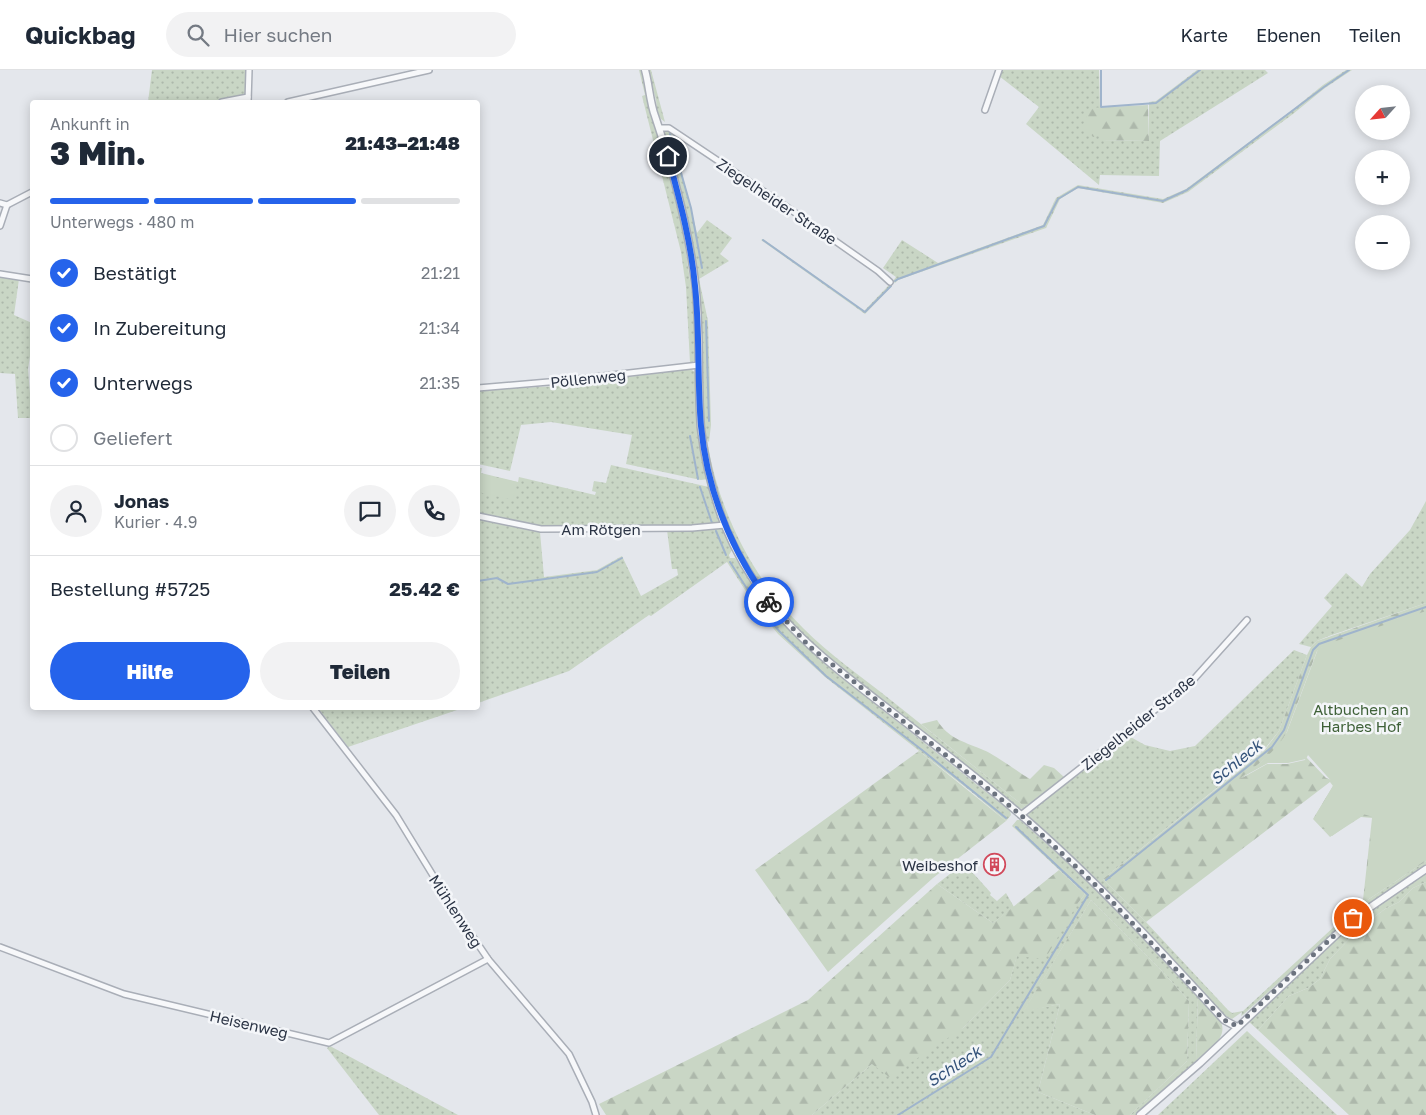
<!DOCTYPE html>
<html lang="de">
<head>
<meta charset="utf-8">
<style>
	body { margin:0; font-family:"Golos Text",sans-serif; background:#f2f2f3; color:#1f2937; height:100vh; display:flex; flex-direction:column; font-size:19px; white-space:nowrap }
	* { box-sizing:border-box; margin:0 }
	p { font-size:16px; color:#747a83 }
	.icon { flex:none; width:28px; height:28px; fill:none; stroke:currentColor; stroke-width:2; stroke-linecap:round; stroke-linejoin:round }
	.map { position:relative; flex:1; overflow:hidden }
	.details { position:absolute; left:30px; top:30px; width:450px; height:610px; display:flex; flex-direction:column; background:#fff; border-radius:5px; box-shadow:0 2px 12px #0003 }
	.details>* { flex:none }
	.needle { width:32px; rotate:243deg }
	.tools { position:absolute; left:1355px; top:15px; display:grid; gap:10px }
	.tools a { display:grid; place-items:center; width:55px; height:55px; border-radius:50%; background:#fff; box-shadow:0 2px 12px #0003; font-size:25px }
	.pin { position:absolute; display:grid; place-items:center; width:42px; height:42px; color:#fff; margin:-21px; border:2px solid #fff; border-radius:50%; box-shadow:0 1px 5px #0007 }
	.courier { position:absolute; display:grid; place-items:center; width:50px; height:50px; margin:-25px; border:4px solid #2563eb; border-radius:50%; background:#fff; color:#222; box-shadow:0 1px 6px #0007 }
	.overview em { font-style:normal; font-weight:800 }
	.overview div { display:flex; flex-direction:column-reverse }
	.overview { display:flex; align-items:center; justify-content:space-between; height:85px; padding:0 20px }
	h1 { font-size:32px; font-weight:800; line-height:38px }
	.bar { display:grid; grid-template-columns:repeat(4,1fr); gap:8px 5px; align-content:center; height:60px; padding:0 20px }
	.bar i { height:6px; border-radius:4px; background:#e0e1e3 }
	.bar .selected { background:#2563eb }
	.bar p { grid-column:span 4 }
	.line { display:flex; align-items:center; gap:12px; padding:0 20px; border-top:1px solid #e0e1e3 }
	.line div { flex:1 }
	.round { display:grid; place-items:center; flex:none; width:52px; height:52px; border-radius:26px; background:#f2f2f3 }
	ol { padding:0 20px; list-style:none }
	li { display:flex; align-items:center; gap:15px; height:55px }
	li p { margin-inline-start:auto }
	li .icon { padding:5px; border-radius:50%; background:#2563eb; color:#fff; stroke-width:4 }
	li:last-child { color:#747a83 }
	li i { width:28px; height:28px; border:2px solid #e0e1e3; border-radius:50% }
	.cta { display:flex; gap:10px; margin-top:auto; padding:10px 20px }
	.cta a { flex:1; height:58px; border-radius:30px; background:#2563eb; color:#fff; font-size:20px; font-weight:800; line-height:58px; text-align:center }
	.cta a+a { background:#f2f2f3; color:#1f2937 }
	header { display:flex; align-items:center; gap:30px; box-sizing:border-box; height:70px; padding:0 25px; background:#fff; border-bottom:1px solid #e0e1e3 }
	header strong { font-size:24px }
	nav { display:flex; gap:28px; margin-inline-start:auto; font-size:18px }
	.search { width:350px; height:45px; background:#f2f2f3; display:flex; align-items:center; gap:12px; box-sizing:border-box; padding:0 18px; border-radius:28px; color:#747a83; font-size:19px }
	.map>svg:first-child { display:block }
</style>
</head>
<body>
<header>
<strong>Quickbag</strong>
<div class="search"><svg class="icon" aria-label="search" viewBox="0 0 24 24"><circle cx="10" cy="10" r="6"/><path d="M15 15l6 6"/></svg>Hier suchen</div>
<nav><a>Karte</a><a>Ebenen</a><a>Teilen</a></nav>
</header>
<div class="map">
<svg width="1426" height="1045" viewBox="0 0 1426 1045">
	<defs>
		<pattern id="grass-dots" width="8" height="8" patternUnits="userSpaceOnUse" patternTransform="scale(1.25)"><rect width="8" height="8" fill="#c9d6c5"/><path d="M2 2h.1M6 6h.1" fill="none" stroke="#adb8ab" stroke-width="1.8" stroke-linecap="round"/></pattern>
		<pattern id="forest-firs" width="22" height="20" patternUnits="userSpaceOnUse" patternTransform="scale(1.25)"><rect width="22" height="20" fill="#c9d6c5"/><path d="M5 1l3.5 6h-7zM16 11l3.5 6h-7z" fill="#adb8ab"/></pattern>
	</defs>
	<rect width="100%" height="100%" fill="#e4e7ec"/>
	<!-- grass -->
	<g fill="url(#grass-dots)">
		<polygon points="152,0 247,0 246,25 214,32 148,32"/>
		<polygon points="639,0 642,0 651,47 659,63 682,154 694,239 696,290 690,293 686,217 681,182 642,26 645,25"/>
		<polygon points="648,0 651,0 665,52 661,49 657,42 656,30"/>
		<polygon points="1001,0 1099,0 1100,38 1090,38 1101,64 1102,70 1149,71 1149,32 1156,31 1197,0 1265,0 1268,3 1160,71 1159,106 1100,105 1099,115 1026,54 1039,37 999,6"/>
		<polygon points="1346,0 1352,0 1325,18 1293,44 1188,122 1163,133 1078,118 1060,129 1046,158 898,210 895,213 893,211 896,207 883,198 902,170 938,193 1043,155 1056,128 1078,115 1163,129 1186,119 1291,41 1323,15"/>
		<polygon points="667,60 672,63 697,163 707,150 732,168 720,184 729,191 699,209 708,251 711,355 709,372 706,369 703,347 693,184 680,118 665,65 665,61"/>
		<polygon points="763,169 864,241 890,214 892,216 865,244 761,170"/>
		<polygon points="0,206 19,209 14,245 32,253 32,274 28,299 32,348 18,348 15,304 0,303"/>
		<polygon points="690,299 695,302 698,359 708,409 701,410 696,409 626,394 632,365 551,352 521,355 510,401 478,394 478,320 560,316"/>
		<path d="M707,376h1c12,68 46,134 95,182 27,27 59,49 89,73 44,35 89,71 133,106l-2,2 -7,-1 -200,-161c-60,-55 -97,-121 -109,-201z"/>
		<polygon points="611,395 709,417 720,451 715,455 692,456 544,457 478,444 478,398 482,398 481,403 518,412 519,407 595,425 596,422 592,421 594,411 606,413"/>
		<polygon points="1426,431 1426,533 1329,566 1317,571 1311,577 1299,574 1332,536 1324,528 1346,503 1362,517 1370,504 1410,460"/>
		<polygon points="478,449 540,462 544,507 597,500 622,486 641,526 678,505 677,499 672,499 667,460 723,459 732,480 729,485 730,488 735,488 766,532 790,561 809,579 840,606 1010,741 1011,745 1006,751 974,724 825,607 778,564 756,537 727,492 651,546 649,545 569,601 478,633"/>
		<polygon points="1294,580 1307,585 1279,661 1263,681 1103,809 1146,852 1228,940 1232,943 1243,941 1351,841 1426,791 1426,795 1353,846 1244,944 1241,946 1242,942 1232,949 1224,945 1141,856 1104,818 1031,751 1028,745 1031,741 1127,665 1145,675 1170,681 1195,676"/>
		<polygon points="318,638 463,638 348,677"/>
		<polygon points="1017,750 1020,750 1085,808 1198,925 1196,991 1138,1045 1130,1045 1187,991 1189,931 1162,901 1091,830 1024,941 1060,934 1038,1022 1095,1045 812,1045 872,994 963,958 1010,910 1017,885 1078,833 1085,824 1012,756"/>
		<polygon points="964,793 991,823 990,825 997,831 1006,823 1014,837 993,853 937,814"/>
		<polygon points="1426,802 1426,812 1413,818 1399,832 1385,839 1359,859 1330,889 1320,909 1308,918 1289,926 1258,960 1248,951 1349,855"/>
		<polygon points="1247,961 1337,1045 1158,1045"/>
		<polygon points="330,976 458,1045 379,1045 327,978"/>
	</g>
	<!-- forest -->
	<g fill="url(#forest-firs)">
		<polygon points="1148,35 1149,71 1101,70 1101,65 1093,67 1083,55 1090,38"/>
		<polygon points="1426,533 1426,542 1321,578 1317,581 1286,664 1279,677 1242,708 1267,694 1287,694 1305,690 1306,687 1326,708 1380,727 1426,648 1426,791 1351,841 1363,830 1372,748 1361,747 1330,767 1313,749 1333,716 1330,712 1146,852 1103,809 1264,681 1279,661 1307,585 1311,577 1317,571"/>
		<path d="M937,650c11,18 25,21 44,29 14,5 35,22 49,30l14,-14 10,3 10,9 -39,30 -104,-83z"/>
		<polygon points="919,681 1006,751 933,808 828,902 755,800"/>
		<polygon points="1059,800 1085,824 1078,833 1045,889 1017,886 1010,910 963,958 889,1007 872,994 812,1045 606,1045 599,1034 808,930 937,814 993,853"/>
		<polygon points="1426,812 1426,1045 1349,1045 1258,960 1289,926 1308,918 1320,909 1330,889 1359,859 1385,839 1399,832 1413,818"/>
		<polygon points="1091,830 1162,901 1189,931 1187,991 1130,1045 1095,1045 1038,1022 1060,934 1023,942"/>
		<path d="M1198,925l22,25c10,18 -13,31 -24,41z"/>
	</g>
	<!-- park -->
	<g fill="#c9d6c5">
		<polygon points="481,404 517,412 513,430 478,422"/>
		<path d="M1426,541v249l-73,49 11,-10 9,-82 -10,-3 -31,22 -18,-18 20,-34 -26,-29 -2,4 -18,4h-20l-29,16c18,-14 36,-26 48,-47l31,-83 15,-7z"/>
	</g>
	<g fill="none" stroke-linecap="round" stroke-linejoin="round">
		<!-- stream -->
		<g stroke="#9fb4cc" stroke-width="2">
			<polyline points="1101,0 1101,37 1156,33 1200,0"/>
			<polyline points="670,64 691,138 702,198"/>
			<polyline points="763,170 865,242 891,216"/>
			<polyline points="895,211 898,209 1044,156 1058,129 1078,117 1163,131 1187,120 1324,17 1349,0"/>
			<polyline points="706,251 709,351"/>
			<polyline points="690,366 698,409"/>
			<polyline points="700,417 712,453"/>
			<polyline points="716,461 726,485"/>
			<polyline points="730,492 758,536 780,562 826,606 922,680 1006,748"/>
			<polyline points="478,511 497,508 508,514 597,502 622,488"/>
			<polyline points="1106,810 1272,677 1284,660 1313,580 1319,574 1426,537"/>
			<polyline points="898,1045 991,987 1088,825 1016,757"/>
		</g>
		<defs>
			<g id="minor">
				<polyline points="222,32 248,27"/>
				<polyline points="248,32 249,0"/>
				<polyline points="288,32 429,0"/>
				<polyline points="985,40 999,0"/>
				<polyline points="660,58 669,58 784,135 878,201 890,212"/>
				<polyline points="0,133 7,135 32,122"/>
				<polyline points="0,156 7,135"/>
				<polyline points="0,204 32,209"/>
				<polyline points="478,318 560,311 699,295"/>
				<polyline points="478,446 541,459 692,458 725,455"/>
				<polyline points="313,638 396,745 448,830 488,889 569,984 592,1032 596,1045"/>
				<polyline points="1021,745 1194,609 1247,550"/>
				<polyline points="0,877 124,924 329,973 488,889"/>
			</g>
			<g id="tertiary">
				<path d="M645,0c4,14 5,33 10,46 18,54 33,109 40,166 6,49 2,98 6,147 4,33 12,66 24,97 35,85 92,128 162,182 45,35 91,70 134,107 72,62 138,134 203,205l13,7"/>
				<polyline points="1140,1045 1200,993 1353,849 1426,799"/>
			</g>
		</defs>
		<!-- minor casing -->
		<use href="#minor" stroke="#a9aeb7" stroke-width="8"/>
		<!-- tertiary casing -->
		<use href="#tertiary" stroke="#a9aeb7" stroke-width="9"/>
		<!-- minor -->
		<use href="#minor" stroke="#f7f8fa" stroke-width="5"/>
		<!-- tertiary -->
		<use href="#tertiary" stroke="#f7f8fa" stroke-width="6"/>
	</g>
	<g fill="none" stroke-linecap="round" stroke-linejoin="round">
		<!-- done -->
		<polyline stroke="#6c737f" stroke-width="5" stroke-dasharray="0 9" points="769,532 809,576 1021,745 1102,821 1224,950 1237,956 1353,848"/>
		<!-- route -->
		<path stroke="#2563eb" stroke-width="6" d="M668,86c11,42 23,85 27,130 5,46 2,94 6,140 6,64 30,124 68,176"/>
	</g>
	<!-- icons -->
	<defs>
		<symbol id="building-ring" viewBox="-11 -11 22 22"><circle r="9.5" fill="#f4f6f9" stroke="#d1495b" stroke-width="1.5"/><path d="M-4-6H4V6H1V3H-1V6H-4ZM-2.5-4.3h1.7v1.8h-1.7ZM.8-4.3h1.7v1.8H.8ZM-2.5-1h1.7V.8h-1.7ZM.8-1h1.7V.8H.8Z" fill="#d1495b"/></symbol>
	</defs>
	<g fill-rule="evenodd">
		<use href="#building-ring" x="982" y="782" width="25" height="25"/>
	</g>
	<g text-anchor="middle" dominant-baseline="central" stroke-width="5" stroke-linejoin="round" paint-order="stroke">
		<!-- street labels -->
		<g font-size="15" fill="#2b3445" stroke="#f4f6f9">
			<text transform="translate(777 131) rotate(34)">Ziegelheider Straße</text>
			<text transform="translate(588 308) rotate(-6)">Pöllenweg</text>
			<text x="601" y="459">Am Rötgen</text>
			<text transform="translate(1138 652) rotate(-39)">Ziegelheider Straße</text>
			<text transform="translate(456 841) rotate(57)">Mühlenweg</text>
			<text transform="translate(249 954) rotate(13)">Heisenweg</text>
		</g>
		<!-- park labels -->
		<g font-size="15" fill="#3f6138" stroke="#f4f6f9">
			<text x="1361" y="639">Altbuchen an<tspan x="1361" dy="17">Harbes Hof</tspan></text>
		</g>
		<!-- poi labels -->
		<g font-size="15" fill="#2b3445" stroke="#f4f6f9" text-anchor="end">
			<text x="978" y="795">Weibeshof</text>
		</g>
		<!-- water labels -->
		<g font-size="16" font-style="italic" fill="#34527a" stroke="#f4f6f9">
			<text transform="translate(1236 692) rotate(-39)">Schleck</text>
			<text transform="translate(954 996) rotate(-33)">Schleck</text>
		</g>
	</g>
</svg>
<div class="tools">
<a><svg class="needle" viewBox="-14 -14 28 28"><path d="M0-13l5 13h-10z" fill="#e53935"/><path d="M0 13l5-13h-10z" fill="#747a83"/></svg></a>
<a>+</a>
<a>−</a>
</div>
<div class="pin" style="left:1353px;top:848px;background:#ea580c"><svg class="icon" aria-label="bag" viewBox="0 0 24 24"><path d="M5 8h14l-1 12H6zM9 8a3 3 0 0 1 6 0"/></svg></div>
<div class="pin" style="left:668px;top:86px;background:#1f2937"><svg class="icon" aria-label="home" viewBox="0 0 24 24"><path d="M3 11l9-7 9 7M6 9v11h12V9"/></svg></div>
<div class="courier" style="left:769px;top:532px"><svg class="icon" aria-label="bike" viewBox="0 0 24 24"><circle cx="6" cy="16" r="4"/><circle cx="18" cy="16" r="4"/><path d="M6 16l4-8h5l3 8M10 8l3 8H6M13 5h3"/></svg></div>
<section class="details">
<div class="overview"><div><h1>3 Min.</h1><p>Ankunft in</p></div><em>21:43–21:48</em></div>
<div class="bar"><i class="selected"></i><i class="selected"></i><i class="selected"></i><i></i><p>Unterwegs · 480 m</p></div>
<ol>
<li><svg class="icon" aria-label="check" viewBox="0 0 24 24"><path d="M5 12l5 5 9-10"/></svg>Bestätigt<p>21:21</p></li>
<li><svg class="icon" aria-label="check" viewBox="0 0 24 24"><path d="M5 12l5 5 9-10"/></svg>In Zubereitung<p>21:34</p></li>
<li><svg class="icon" aria-label="check" viewBox="0 0 24 24"><path d="M5 12l5 5 9-10"/></svg>Unterwegs<p>21:35</p></li>
<li><i></i>Geliefert</li>
</ol>
<div class="line" style="height:90px"><a class="round"><svg class="icon" aria-label="person" viewBox="0 0 24 24"><circle cx="12" cy="8" r="4"/><path d="M4 21q1-7 8-7t8 7"/></svg></a><div><b>Jonas</b><p>Kurier · 4.9</p></div><a class="round"><svg class="icon" aria-label="chat" viewBox="0 0 24 24"><path d="M4 5h16v11H9l-5 4z"/></svg></a><a class="round"><svg class="icon" aria-label="phone" viewBox="0 0 24 24"><path d="M5 4h4l2 5-3 2q2 4 5 5l2-3 5 2v4C11 20 4 13 5 4z"/></svg></a></div>
<div class="line" style="height:65px"><div>Bestellung #5725</div><b>25.42 €</b></div>
<div class="cta"><a>Hilfe</a><a>Teilen</a></div>
</section>
</div>
</body>
</html>
